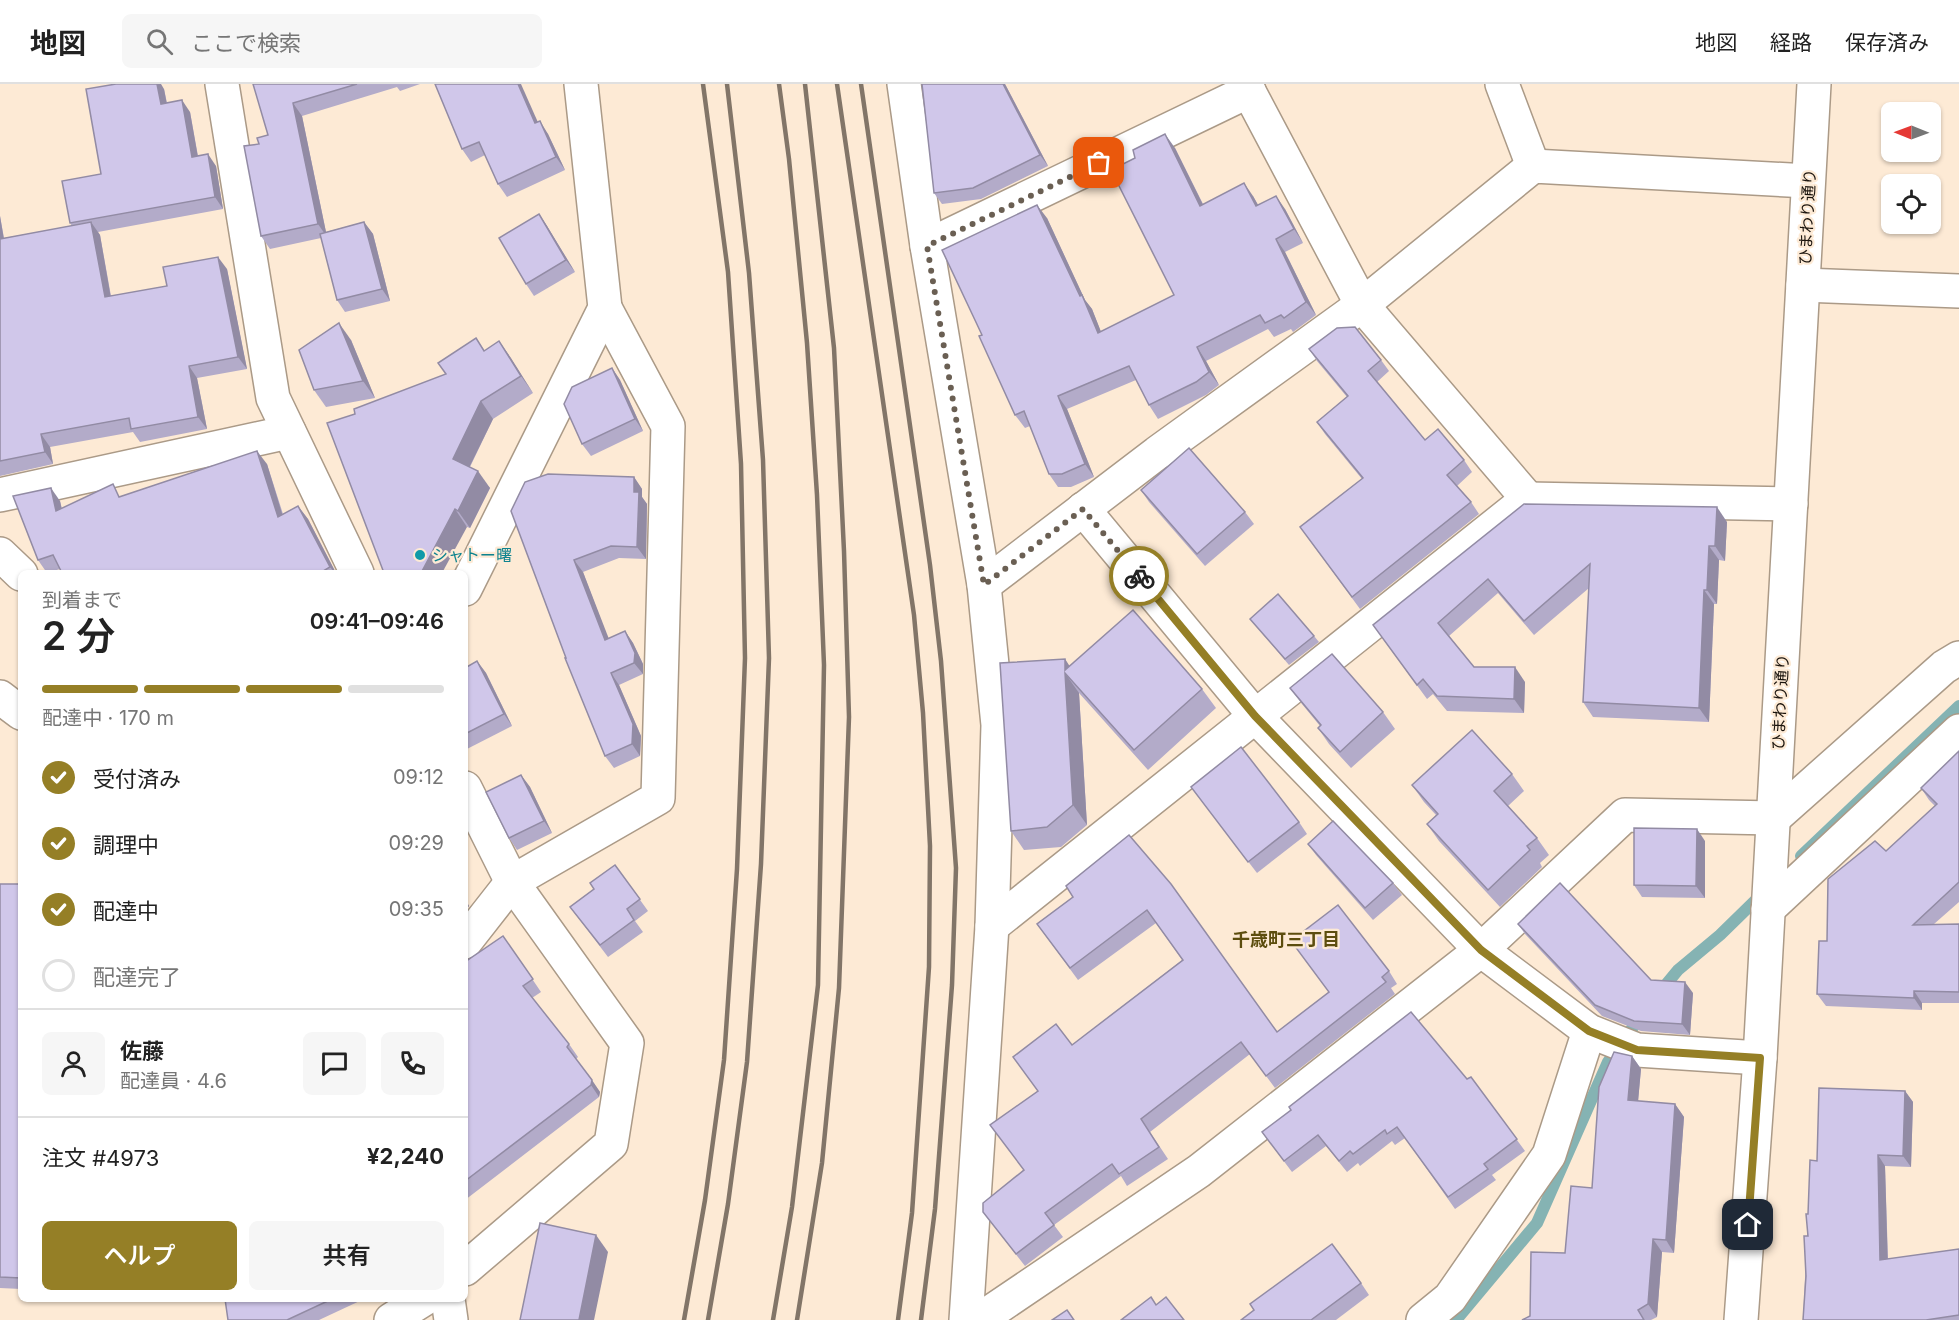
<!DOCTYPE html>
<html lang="ja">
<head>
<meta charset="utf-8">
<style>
	body { margin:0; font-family:Inter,"Noto Sans JP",sans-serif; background:#f6f6f6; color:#222; height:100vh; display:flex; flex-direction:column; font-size:22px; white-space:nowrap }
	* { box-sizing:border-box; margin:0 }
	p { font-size:20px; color:#767676 }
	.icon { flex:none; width:33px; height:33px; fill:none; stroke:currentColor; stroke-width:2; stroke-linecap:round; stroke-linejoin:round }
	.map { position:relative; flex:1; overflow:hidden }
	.panel { position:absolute; left:18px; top:486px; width:450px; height:732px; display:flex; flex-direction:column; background:#fff; border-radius:9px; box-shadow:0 2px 4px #0004 }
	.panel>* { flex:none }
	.needle { width:39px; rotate:271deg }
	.tools { position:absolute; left:1881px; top:18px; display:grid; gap:12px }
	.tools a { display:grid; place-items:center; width:60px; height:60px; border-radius:9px; background:#fff; box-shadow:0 2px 4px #0004; font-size:30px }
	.pin { position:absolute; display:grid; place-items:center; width:51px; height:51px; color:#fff; margin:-26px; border-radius:12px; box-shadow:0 3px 9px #0006 }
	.courier { position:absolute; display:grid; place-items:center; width:60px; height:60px; margin:-30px; border:4px solid #957f26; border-radius:50%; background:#fff; color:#222; box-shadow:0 2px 8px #0007 }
	.head em { font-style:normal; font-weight:600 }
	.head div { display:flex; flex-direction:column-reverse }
	.head { display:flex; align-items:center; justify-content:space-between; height:102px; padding:0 24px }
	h1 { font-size:39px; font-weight:600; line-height:45px }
	.bar { display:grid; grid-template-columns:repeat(4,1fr); gap:9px 6px; align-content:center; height:72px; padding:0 24px }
	.bar i { height:8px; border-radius:4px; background:#e0e0e0 }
	.bar .active { background:#957f26 }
	.bar p { grid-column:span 4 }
	.line { display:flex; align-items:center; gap:15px; padding:0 24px; border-top:2px solid #e0e0e0 }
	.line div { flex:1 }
	.round { display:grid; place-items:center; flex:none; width:63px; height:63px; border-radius:9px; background:#f6f6f6 }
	ol { padding:0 24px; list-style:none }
	li { display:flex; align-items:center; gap:18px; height:66px }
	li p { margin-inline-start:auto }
	li .icon { padding:6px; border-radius:50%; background:#957f26; color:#fff; stroke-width:4 }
	li:last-child { color:#767676 }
	li i { width:33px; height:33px; border:3px solid #e0e0e0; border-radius:50% }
	.button { display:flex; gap:12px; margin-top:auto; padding:12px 24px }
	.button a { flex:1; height:69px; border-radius:9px; background:#957f26; color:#fff; font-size:24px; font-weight:600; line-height:69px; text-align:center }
	.button a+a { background:#f6f6f6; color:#222 }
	header { display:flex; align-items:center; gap:36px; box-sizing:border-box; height:84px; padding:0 30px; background:#fff; border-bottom:2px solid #e0e0e0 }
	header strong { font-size:28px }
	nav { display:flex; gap:33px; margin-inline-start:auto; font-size:21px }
	.search { width:420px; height:54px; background:#f6f6f6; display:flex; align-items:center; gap:15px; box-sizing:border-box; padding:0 21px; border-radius:9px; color:#767676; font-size:22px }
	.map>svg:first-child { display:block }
</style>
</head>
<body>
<header>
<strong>地図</strong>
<div class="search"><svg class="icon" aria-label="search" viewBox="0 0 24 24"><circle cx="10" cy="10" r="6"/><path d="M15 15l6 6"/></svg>ここで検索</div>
<nav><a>地図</a><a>経路</a><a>保存済み</a></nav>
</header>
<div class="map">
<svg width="1959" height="1236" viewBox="0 0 1959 1236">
	<rect width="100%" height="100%" fill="#fdead5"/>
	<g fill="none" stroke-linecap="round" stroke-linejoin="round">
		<!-- stream -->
		<g stroke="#85b3b3" stroke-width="12">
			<polyline points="1801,772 1959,622"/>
			<polyline points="1659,909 1678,886 1720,851 1763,809"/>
			<polyline points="1456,1236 1537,1139 1608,978 1641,932"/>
		</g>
		<defs>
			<g id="minor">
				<polyline points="222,0 273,314 357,489"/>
				<polyline points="904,0 927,162 984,501 998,641 992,842 966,1236"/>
				<polyline points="1245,0 1362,221 1528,415"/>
				<polyline points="1502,0 1533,82"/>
				<polyline points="927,162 1249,7"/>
				<polyline points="1803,201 1959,207"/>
				<polyline points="0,411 289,348"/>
				<polyline points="1083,425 1255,632 1481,866 1589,947 1637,966 1760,974"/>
				<polyline points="0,470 21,490"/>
				<polyline points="984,501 1157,369 1362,221 1533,82 1808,97"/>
				<polyline points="465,505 605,224 581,0"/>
				<polyline points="0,613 21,629"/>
				<polyline points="465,704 512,798 627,959 611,1060 465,1185"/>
				<polyline points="1768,825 1959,647"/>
				<polyline points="992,842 1528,415 1791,420"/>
				<polyline points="465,858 512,798 658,714 668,342 605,224"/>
				<polyline points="448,1215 451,1236"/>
				<polyline points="391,1236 424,1215"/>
				<polyline points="979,1236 1199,1087 1481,866 1625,731 1774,734 1944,583 1959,574"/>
				<polyline points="1423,1236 1450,1214 1549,1071 1589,947"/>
				<polyline points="1741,1236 1760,974 1814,0"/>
			</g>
		</defs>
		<!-- minor casing -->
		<use href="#minor" stroke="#ab9a87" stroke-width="36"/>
		<!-- minor -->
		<use href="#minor" stroke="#fff" stroke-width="33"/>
		<!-- rail -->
		<g stroke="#827568" stroke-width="4.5">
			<polyline points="837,0 914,531 923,629 930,762 929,883 912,1129 898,1236"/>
			<polyline points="861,0 930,481 941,577 956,784 952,901 935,1125 921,1236"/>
			<polyline points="684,1236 705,1116 724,976 737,785 745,574 741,380 728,188 703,0"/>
			<polyline points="708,1236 728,1120 747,978 761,780 769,574 763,376 749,189 727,0"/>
			<polyline points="773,1236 792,1123 818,901 824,581 817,411 807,259 789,75 779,0"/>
			<polyline points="797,1236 822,1079 839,904 849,633 844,467 834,264 805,0"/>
		</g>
	</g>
	<!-- wall -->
	<g fill="#b3abc9">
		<polygon points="253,0 420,0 400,7 397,3 302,32 326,148 364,138 373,150 390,217 345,228 337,216 321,154 270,165 261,152 259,60 268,51"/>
		<polygon points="435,0 538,38 548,50 565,86 507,113 498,100 485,71 471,78 462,65"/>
		<polygon points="922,0 1005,0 1048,82 981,115 942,120 934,109"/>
		<polygon points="164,5 167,19 190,28 198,72 216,82 223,125 98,148 100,151 111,212 167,202 227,185 247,285 197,294 207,345 140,358 133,348 50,363 53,380 0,392 0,132 4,154 72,142 70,139 101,90"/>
		<polygon points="1175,64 1203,120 1253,112 1258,121 1285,125 1303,159 1285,168 1316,231 1293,248 1291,245 1274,253 1268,245 1206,277 1219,301 1206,311 1158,335 1149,321 1136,296 1067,325 1094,393 1071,403 1058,403 1049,390 1030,342 1025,344 1015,331 982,251 1047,134 1085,216 1092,225 1101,248 1174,211"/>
		<polygon points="539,130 547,142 575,188 534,212 526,200"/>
		<polygon points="476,254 485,267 499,257 533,309 493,335 470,383 490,404 470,444 467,443 355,330 446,290"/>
		<polygon points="351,256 375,314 326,323 314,306"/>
		<polygon points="1309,265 1381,276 1389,287 1377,298 1425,356 1464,376 1472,388 1457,402 1471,418 1479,430 1360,525 1308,454 1362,395 1325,350 1317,338 1347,313 1317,277"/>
		<polygon points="612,284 620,296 643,347 591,372 582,360"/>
		<polygon points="267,380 283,430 298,422 308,435 336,489 62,489 60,485 47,489 38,476 60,417 62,425"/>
		<polygon points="634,393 642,405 642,413 647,420 646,475 619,474 583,488 608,555 625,547 633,559 643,580 643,590 619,601 641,652 640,672 614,684 605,672 566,574 511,427"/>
		<polygon points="1141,406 1245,428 1254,440 1205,482 1149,418"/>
		<polygon points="1524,420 1727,438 1725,477 1719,476 1717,520 1714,520 1709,638 1593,633 1583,618 1589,504 1534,551 1498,509 1449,552 1474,583 1525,598 1524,629 1447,627 1433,610 1427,615 1383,555"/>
		<polygon points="1250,535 1314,552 1319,558 1289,581"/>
		<polygon points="1065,575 1069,582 1202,605 1216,624 1148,686 1079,609 1087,741 1061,763 1024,766 1011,747"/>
		<polygon points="477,577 486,589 512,642 465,666 465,584"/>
		<polygon points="1290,604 1383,628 1395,645 1351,684 1329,660 1318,644 1320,642 1302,620"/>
		<polygon points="1959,667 1959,818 1934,840 1959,840 1959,919 1922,919 1922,926 1826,922 1817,910 1827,857 1886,767 1935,722 1929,716 1921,704"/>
		<polygon points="1512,690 1524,707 1508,722 1537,754 1549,771 1540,779 1542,783 1500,823 1439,757 1427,740 1436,731 1424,718 1412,701"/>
		<polygon points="521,691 530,703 552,749 517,766 509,754"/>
		<polygon points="1191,703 1299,738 1307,750 1257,789"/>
		<polygon points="1129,751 1277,948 1329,908 1291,857 1389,887 1397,900 1391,904 1395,910 1275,1004 1250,970 1150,1048 1168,1075 1127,1102 1121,1092 1054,1141 1063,1153 1025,1182 983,1128 1023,1086 1037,1007 1072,961 1182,876 1156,839 1078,896 1037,840 1073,813 1066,802"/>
		<polygon points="1705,757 1705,814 1642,813 1634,801"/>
		<polygon points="1308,760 1393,799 1402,811 1373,836 1316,771"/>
		<polygon points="615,781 648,827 635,837 643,848 608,873 570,823 594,805"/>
		<polygon points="0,800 21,800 21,1205 0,1204"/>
		<polygon points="1518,840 1651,896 1693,909 1690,951 1641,947 1602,932 1525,850"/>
		<polygon points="503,852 541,908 532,914 569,960 578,973 576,975 600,1008 599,1013 465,1116 465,878"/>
		<polygon points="1632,972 1641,985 1638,1017 1675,1020 1684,1033 1674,1169 1662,1168 1657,1233 1651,1236 1522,1236 1530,1232 1565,1169 1592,1104"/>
		<polygon points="1471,993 1525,1067 1492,1091 1496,1096 1455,1125 1405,1054 1395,1061 1392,1057 1360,1082 1358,1079 1347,1088 1326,1062 1292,1088 1262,1048 1467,995"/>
		<polygon points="1905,1007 1913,1018 1911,1083 1885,1082 1888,1175 1959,1165 1959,1236 1803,1236 1808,1130"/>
		<polygon points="1361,1199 1369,1211 1336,1236 1241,1236"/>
		<polygon points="225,1215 364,1215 319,1236 228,1236"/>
	</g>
	<!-- shaded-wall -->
	<g fill="#928ba4">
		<polygon points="157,0 161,0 164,5 169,32 161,20"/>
		<polygon points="518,0 521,0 544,52 535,39"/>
		<polygon points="1003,0 1005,0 1048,82 1040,71"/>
		<polygon points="182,16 190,28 200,85 192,73"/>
		<polygon points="293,19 302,32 327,153 318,140"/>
		<polygon points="540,37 548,50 565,86 556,73"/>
		<polygon points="1165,50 1175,64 1210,135 1200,122"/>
		<polygon points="208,70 216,82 223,125 215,113"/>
		<polygon points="1244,99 1253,112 1266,135 1256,122"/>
		<polygon points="1276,112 1285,125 1303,159 1294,145"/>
		<polygon points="1037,121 1047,134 1085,216 1092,225 1107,263 1098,249"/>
		<polygon points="539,130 547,142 575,188 566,176"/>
		<polygon points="0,132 6,168 0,159"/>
		<polygon points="91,138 100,151 113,226 105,213"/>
		<polygon points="364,138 373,150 390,217 382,205"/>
		<polygon points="1276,155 1285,168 1316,231 1306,218"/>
		<polygon points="218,173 227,185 247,285 238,273"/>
		<polygon points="339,239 351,256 375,314 363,297"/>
		<polygon points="499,257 511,274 533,309 521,292"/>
		<polygon points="1197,263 1206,277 1219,301 1209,288"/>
		<polygon points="189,282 197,294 207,345 198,333"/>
		<polygon points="612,284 620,296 643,347 635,335"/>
		<polygon points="1058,312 1067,325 1094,393 1085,380"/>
		<polygon points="481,317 493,335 465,392 453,375"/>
		<polygon points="41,350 50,363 53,380 45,368"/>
		<polygon points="257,367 267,380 287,446 278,433"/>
		<polygon points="478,387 490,404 470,444 458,427"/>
		<polygon points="634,393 642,405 642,413 647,420 646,475 637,463 634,408"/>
		<polygon points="51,404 60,417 65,441 56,427"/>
		<polygon points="298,422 308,435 336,489 335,489 330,483"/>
		<polygon points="1717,423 1727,438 1725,477 1715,462"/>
		<polygon points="455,425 467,443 442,489 421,489"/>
		<polygon points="1709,462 1719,476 1717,520 1707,506"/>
		<polygon points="574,476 583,488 614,568 605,556"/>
		<polygon points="1704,506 1714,520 1709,638 1699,624"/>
		<polygon points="625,547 633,559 643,580 643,590 634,579"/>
		<polygon points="1065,575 1078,595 1065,586"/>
		<polygon points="477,577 486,589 512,642 504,630"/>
		<polygon points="1515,583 1525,598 1524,629 1514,615"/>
		<polygon points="611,589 619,601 641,652 640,672 632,660"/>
		<polygon points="1065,589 1079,609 1087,741 1073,721"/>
		<polygon points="521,691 530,703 552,749 544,737"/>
		<polygon points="1697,745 1705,757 1705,814 1696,802"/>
		<polygon points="465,814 469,822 465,828"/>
		<polygon points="1685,898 1693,909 1690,951 1682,940"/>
		<polygon points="1914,907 1922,919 1922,926 1914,914"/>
		<polygon points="1632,972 1641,985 1637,1029 1628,1016"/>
		<polygon points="592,996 600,1008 599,1013 591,1001"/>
		<polygon points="1905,1007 1913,1018 1911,1083 1903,1072"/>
		<polygon points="1675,1020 1684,1033 1674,1169 1666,1156"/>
		<polygon points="1878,1071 1885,1082 1888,1187 1880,1176"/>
		<polygon points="596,1151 608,1168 594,1236 579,1236"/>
		<polygon points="1653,1155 1662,1168 1657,1233 1648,1220"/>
	</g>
	<!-- building -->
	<g fill="#d0c7ea" stroke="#928ba4" stroke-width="1.5">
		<polygon points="116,0 157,0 161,20 182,16 192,73 208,70 215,113 70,139 62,97 101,90 86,5"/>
		<polygon points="253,0 357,0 293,19 318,140 261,152 244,62 259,60 257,54 268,51"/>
		<polygon points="435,0 518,0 535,39 540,37 556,73 498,100 479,58 462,65"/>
		<polygon points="922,0 1003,0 1040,71 973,104 934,109"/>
		<polygon points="1165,50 1200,122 1244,99 1256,122 1276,112 1294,145 1276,155 1306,218 1284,234 1281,231 1265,239 1260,231 1197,263 1209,288 1196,298 1149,321 1129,282 1058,312 1085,380 1062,390 1049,390 1024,327 1015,331 979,252 982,251 942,166 1037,121 1080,212 1082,211 1098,249 1174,211 1111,86 1135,74 1133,66"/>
		<polygon points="539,130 566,176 526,200 499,154"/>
		<polygon points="91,138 105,213 167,202 163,183 218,173 238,273 189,282 198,333 131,345 129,334 41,350 45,368 0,377 0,155"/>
		<polygon points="364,138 382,205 337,216 320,150"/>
		<polygon points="339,239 363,297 314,306 299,266"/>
		<polygon points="1355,243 1381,276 1368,287 1425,356 1438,345 1464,376 1447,391 1471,418 1352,513 1300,443 1363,394 1317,338 1348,312 1309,265 1337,244"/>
		<polygon points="476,254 484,267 499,257 521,292 481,317 453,375 478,387 458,427 455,425 421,489 384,489 327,339 355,330 354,325 446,290 438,279"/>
		<polygon points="612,284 635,335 582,360 564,320 572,303"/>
		<polygon points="1189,364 1245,428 1197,470 1141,406"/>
		<polygon points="257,367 278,433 298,422 330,483 320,489 62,489 53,471 38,476 13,412 51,404 56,427 113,400 119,413"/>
		<polygon points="548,390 634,393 634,408 639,408 637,463 611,462 574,476 605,556 625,547 635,569 634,579 611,589 633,640 632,660 605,672 565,574 566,574 511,427 525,398"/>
		<polygon points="1524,420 1717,423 1715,462 1709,462 1707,506 1704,506 1699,624 1583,618 1590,480 1524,537 1488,495 1438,539 1474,583 1515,583 1514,615 1437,612 1423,595 1417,601 1373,541"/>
		<polygon points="1278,510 1314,552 1285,575 1250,535"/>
		<polygon points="1133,526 1202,605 1134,666 1065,589 1073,721 1047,743 1011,747 1000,579 1065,575 1065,586"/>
		<polygon points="1332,570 1383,628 1340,668 1318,644 1321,641 1290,604"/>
		<polygon points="477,577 504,630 465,650 465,584"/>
		<polygon points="1472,646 1512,690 1494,707 1537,754 1527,762 1530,766 1488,806 1427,740 1438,730 1412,701"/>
		<polygon points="1241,663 1299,738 1248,778 1191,703"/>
		<polygon points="1959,667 1959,798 1913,841 1959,840 1959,908 1914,907 1914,914 1817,910 1819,857 1827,857 1828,795 1875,757 1886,767 1937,720 1921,704"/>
		<polygon points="521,691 544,737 509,754 486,708"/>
		<polygon points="1333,737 1393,799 1365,824 1308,760"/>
		<polygon points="1634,744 1697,745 1696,802 1634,801"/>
		<polygon points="1129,751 1171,800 1277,948 1329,908 1291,857 1338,821 1389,887 1382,893 1386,898 1266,992 1241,958 1141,1035 1159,1063 1119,1090 1112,1080 1045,1129 1054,1141 1016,1170 983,1128 983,1119 1024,1086 990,1041 1038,1007 1013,973 1056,940 1072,961 1183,876 1147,826 1070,884 1037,840 1073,813 1066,802"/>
		<polygon points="615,781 640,815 627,825 634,836 600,861 570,823 594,805 590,799"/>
		<polygon points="1560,799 1651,896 1685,898 1682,940 1634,937 1595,921 1518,840"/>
		<polygon points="0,800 21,800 21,1194 0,1193"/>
		<polygon points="503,852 533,895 523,902 569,960 567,963 592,996 591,1001 465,1097 465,878"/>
		<polygon points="1411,928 1467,995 1471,993 1517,1055 1484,1080 1488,1085 1448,1113 1397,1043 1387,1050 1385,1046 1353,1070 1350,1067 1339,1077 1318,1051 1284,1077 1262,1048 1291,1026 1289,1023"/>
		<polygon points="1614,968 1632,972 1628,1016 1675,1020 1666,1156 1653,1155 1648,1220 1638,1226 1644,1236 1522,1236 1530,1232 1531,1168 1565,1169 1571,1102 1592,1104 1599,1003"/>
		<polygon points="1819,1004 1905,1007 1903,1072 1878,1071 1880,1176 1959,1165 1959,1231 1926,1236 1803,1236 1806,1192 1804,1152 1808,1152 1806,1130 1808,1130 1810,1076 1817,1077"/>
		<polygon points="540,1139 596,1151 579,1236 520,1236"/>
		<polygon points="1332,1160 1361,1199 1311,1236 1241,1236 1254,1226 1250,1220"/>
		<polygon points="1151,1213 1156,1221 1166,1213 1184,1236 1121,1236"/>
		<polygon points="225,1215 332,1215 287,1236 228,1236"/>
		<polygon points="1067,1226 1074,1236 1052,1236"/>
	</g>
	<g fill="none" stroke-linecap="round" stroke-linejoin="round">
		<!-- done -->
		<polyline stroke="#6a5f53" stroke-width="6" stroke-dasharray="0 10.8" points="1099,79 927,162 984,501 1083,425 1139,492"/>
		<!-- route -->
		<polyline stroke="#957f26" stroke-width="8" points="1139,492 1255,632 1481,866 1589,947 1637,966 1760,974 1748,1141"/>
	</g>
	<!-- markers -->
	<circle fill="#0f9aa8" stroke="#fdead5" stroke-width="2" cx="420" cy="471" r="6"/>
	<g text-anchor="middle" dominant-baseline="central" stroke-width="4.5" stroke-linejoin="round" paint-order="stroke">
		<!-- street labels -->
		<g font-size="16" fill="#1b140d" stroke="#fdead5">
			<text transform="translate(1807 133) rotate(-87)">ひまわり通り</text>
			<text transform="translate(1780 618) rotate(-87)">ひまわり通り</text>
		</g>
		<!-- culture labels -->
		<g font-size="16" fill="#0d838f" stroke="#fdead5" text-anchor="start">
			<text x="432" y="471">シャトー曙</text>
		</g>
		<!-- neighbourhood labels -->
		<g font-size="18" font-weight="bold" fill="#5c4d0e" stroke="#fdead5">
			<text x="1286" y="855">千歳町三丁目</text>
		</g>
	</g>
</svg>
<div class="tools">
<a><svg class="needle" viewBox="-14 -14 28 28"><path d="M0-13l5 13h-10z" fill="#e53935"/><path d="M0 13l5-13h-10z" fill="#767676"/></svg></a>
<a><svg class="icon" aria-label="locate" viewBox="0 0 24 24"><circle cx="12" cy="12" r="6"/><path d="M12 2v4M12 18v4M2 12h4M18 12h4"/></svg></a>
</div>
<div class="pin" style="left:1099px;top:79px;background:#ea580c"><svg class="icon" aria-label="bag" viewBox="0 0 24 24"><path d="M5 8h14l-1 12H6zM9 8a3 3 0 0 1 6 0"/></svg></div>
<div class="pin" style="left:1748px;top:1141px;background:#1f2937"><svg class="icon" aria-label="home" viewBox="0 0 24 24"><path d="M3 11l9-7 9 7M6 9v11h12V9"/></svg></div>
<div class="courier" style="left:1139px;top:492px"><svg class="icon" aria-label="bike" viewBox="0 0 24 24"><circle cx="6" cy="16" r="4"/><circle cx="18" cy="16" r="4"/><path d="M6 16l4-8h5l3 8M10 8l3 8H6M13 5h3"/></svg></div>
<section class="panel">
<div class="head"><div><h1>2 分</h1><p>到着まで</p></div><em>09:41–09:46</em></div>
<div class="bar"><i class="active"></i><i class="active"></i><i class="active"></i><i></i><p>配達中 · 170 m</p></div>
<ol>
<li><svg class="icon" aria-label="check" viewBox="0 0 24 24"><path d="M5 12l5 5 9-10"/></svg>受付済み<p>09:12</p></li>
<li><svg class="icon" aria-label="check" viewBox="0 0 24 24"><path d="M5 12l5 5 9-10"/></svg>調理中<p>09:29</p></li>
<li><svg class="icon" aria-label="check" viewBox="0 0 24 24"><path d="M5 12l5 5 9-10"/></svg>配達中<p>09:35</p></li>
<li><i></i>配達完了</li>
</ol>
<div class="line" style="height:108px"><a class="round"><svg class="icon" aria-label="person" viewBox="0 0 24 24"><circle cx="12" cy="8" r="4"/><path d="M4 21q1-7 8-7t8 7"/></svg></a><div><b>佐藤</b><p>配達員 · 4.6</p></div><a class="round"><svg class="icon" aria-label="chat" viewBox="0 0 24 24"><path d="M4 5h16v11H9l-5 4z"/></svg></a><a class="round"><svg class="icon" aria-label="phone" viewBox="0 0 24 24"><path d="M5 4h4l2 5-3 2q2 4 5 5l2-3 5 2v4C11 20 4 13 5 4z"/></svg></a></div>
<div class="line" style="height:78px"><div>注文 #4973</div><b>¥2,240</b></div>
<div class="button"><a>ヘルプ</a><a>共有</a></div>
</section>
</div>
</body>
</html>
